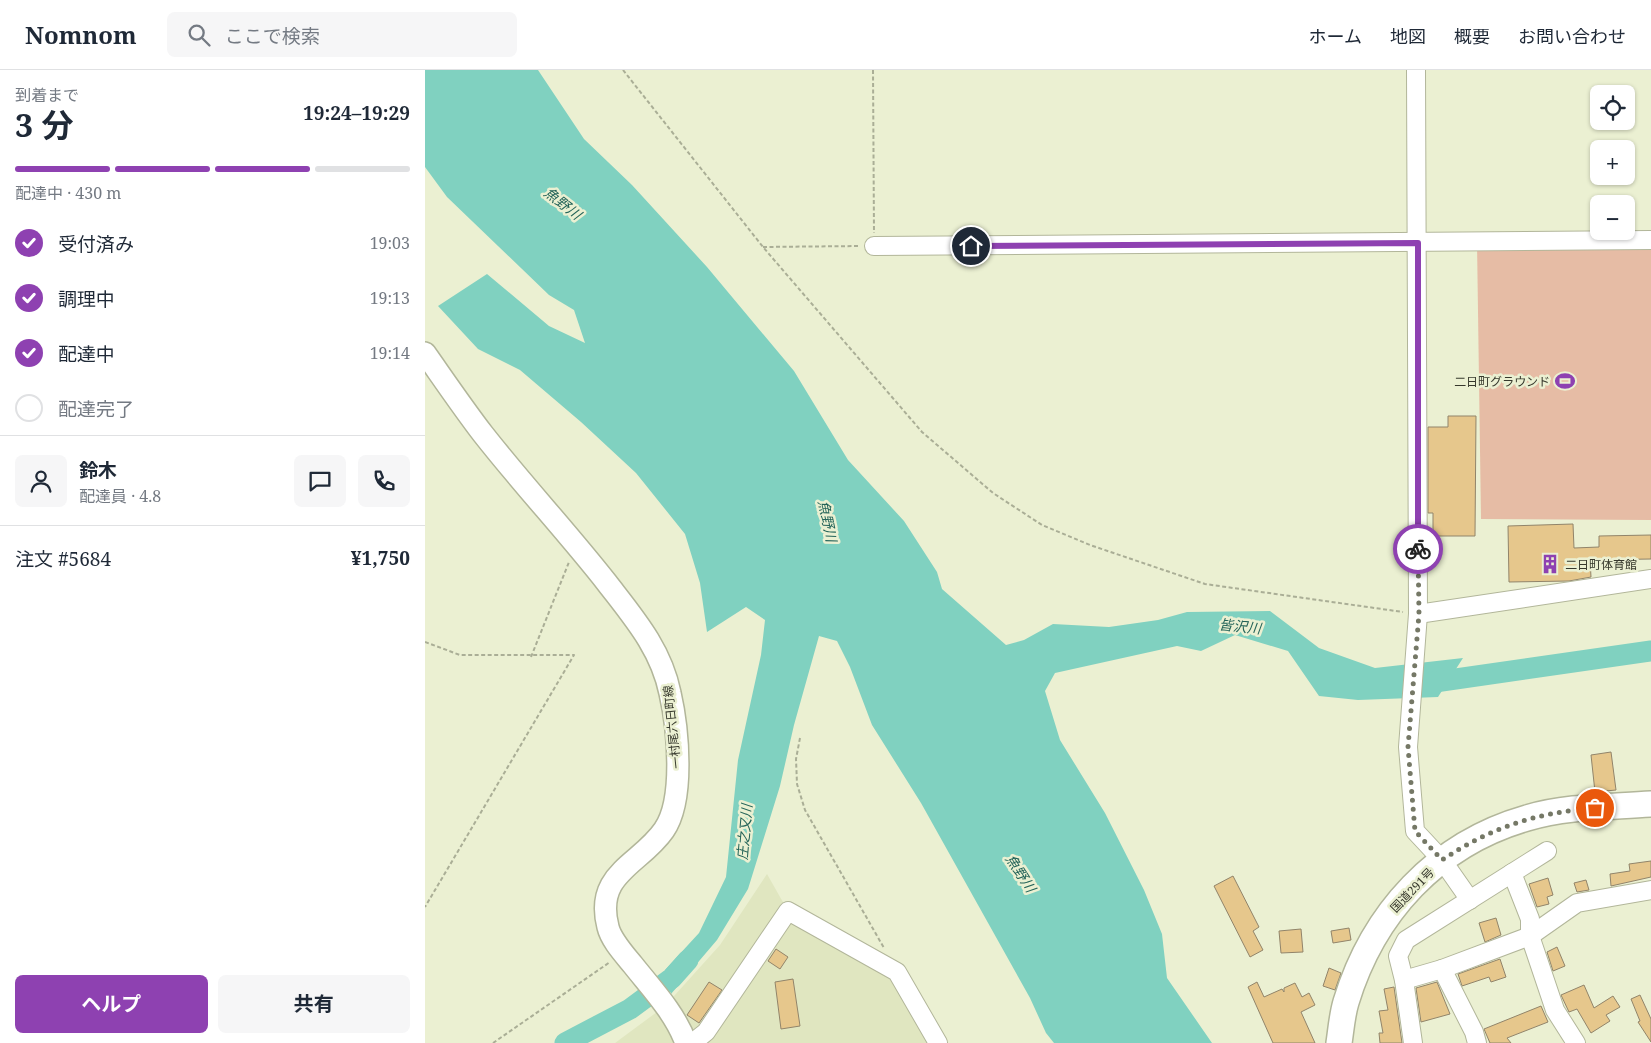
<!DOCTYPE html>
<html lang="ja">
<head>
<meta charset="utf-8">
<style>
	body { margin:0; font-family:"Noto Serif","Noto Sans JP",serif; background:#f6f6f7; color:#1f2937; height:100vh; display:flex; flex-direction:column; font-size:19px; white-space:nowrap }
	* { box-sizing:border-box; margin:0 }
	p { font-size:16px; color:#747a83 }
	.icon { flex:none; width:28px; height:28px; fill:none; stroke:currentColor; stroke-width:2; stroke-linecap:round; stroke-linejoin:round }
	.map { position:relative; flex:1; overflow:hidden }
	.side { display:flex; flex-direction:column; background:#fff; width:425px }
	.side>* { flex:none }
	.buttons { position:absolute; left:1165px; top:15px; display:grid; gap:10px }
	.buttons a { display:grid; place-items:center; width:45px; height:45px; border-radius:8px; background:#fff; box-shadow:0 1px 4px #0004; font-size:25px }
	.pin { position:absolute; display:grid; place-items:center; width:42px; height:42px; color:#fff; margin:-21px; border:2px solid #fff; border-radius:50%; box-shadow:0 1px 5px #0007 }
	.courier { position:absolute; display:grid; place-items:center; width:50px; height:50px; margin:-25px; border:4px solid #8e41b1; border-radius:50%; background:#fff; color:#222; box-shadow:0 1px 6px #0007 }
	.headline em { font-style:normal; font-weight:700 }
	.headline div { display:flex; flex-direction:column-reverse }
	.headline { display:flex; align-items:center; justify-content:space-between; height:85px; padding:0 15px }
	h1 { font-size:32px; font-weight:700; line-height:38px }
	.bar { display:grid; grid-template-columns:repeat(4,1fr); gap:8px 5px; align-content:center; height:60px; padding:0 15px }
	.bar i { height:6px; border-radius:4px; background:#e0e1e3 }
	.bar .current { background:#8e41b1 }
	.bar p { grid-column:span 4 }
	.line { display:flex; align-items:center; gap:12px; padding:0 15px; border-top:1px solid #e0e1e3 }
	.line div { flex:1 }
	.round { display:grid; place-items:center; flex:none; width:52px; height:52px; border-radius:8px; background:#f6f6f7 }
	ol { padding:0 15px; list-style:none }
	li { display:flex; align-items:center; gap:15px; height:55px }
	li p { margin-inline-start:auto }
	li .icon { padding:5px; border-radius:50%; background:#8e41b1; color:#fff; stroke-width:4 }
	li:last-child { color:#747a83 }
	li i { width:28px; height:28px; border:2px solid #e0e1e3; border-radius:50% }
	.primary-button { display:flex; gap:10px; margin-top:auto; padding:10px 15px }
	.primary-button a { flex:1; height:58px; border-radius:8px; background:#8e41b1; color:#fff; font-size:20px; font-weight:700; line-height:58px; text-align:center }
	.primary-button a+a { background:#f6f6f7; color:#1f2937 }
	header { display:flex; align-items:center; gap:30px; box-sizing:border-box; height:70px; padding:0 25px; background:#fff; border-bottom:1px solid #e0e1e3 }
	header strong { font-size:24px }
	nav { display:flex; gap:28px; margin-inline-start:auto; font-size:18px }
	.search { width:350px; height:45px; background:#f6f6f7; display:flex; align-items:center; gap:12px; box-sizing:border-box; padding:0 18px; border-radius:8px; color:#747a83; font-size:19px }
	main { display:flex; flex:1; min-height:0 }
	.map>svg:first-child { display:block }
</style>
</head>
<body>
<header>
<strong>Nomnom</strong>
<div class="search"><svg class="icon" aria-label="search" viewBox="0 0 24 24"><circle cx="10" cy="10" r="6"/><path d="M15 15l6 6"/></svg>ここで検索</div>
<nav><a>ホーム</a><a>地図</a><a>概要</a><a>お問い合わせ</a></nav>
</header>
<main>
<section class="side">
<div class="headline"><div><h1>3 分</h1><p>到着まで</p></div><em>19:24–19:29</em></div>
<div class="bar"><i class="current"></i><i class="current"></i><i class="current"></i><i></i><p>配達中 · 430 m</p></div>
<ol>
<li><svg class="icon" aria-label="check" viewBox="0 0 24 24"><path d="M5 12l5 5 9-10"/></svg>受付済み<p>19:03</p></li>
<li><svg class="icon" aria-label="check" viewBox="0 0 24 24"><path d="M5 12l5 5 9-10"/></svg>調理中<p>19:13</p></li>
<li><svg class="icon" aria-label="check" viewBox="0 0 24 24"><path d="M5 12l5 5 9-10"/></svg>配達中<p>19:14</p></li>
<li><i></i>配達完了</li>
</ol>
<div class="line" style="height:90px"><a class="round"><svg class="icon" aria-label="person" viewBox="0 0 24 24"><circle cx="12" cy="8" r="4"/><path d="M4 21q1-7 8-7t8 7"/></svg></a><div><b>鈴木</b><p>配達員 · 4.8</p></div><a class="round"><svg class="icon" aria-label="chat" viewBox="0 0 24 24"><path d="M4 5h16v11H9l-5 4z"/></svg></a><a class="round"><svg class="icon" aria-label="phone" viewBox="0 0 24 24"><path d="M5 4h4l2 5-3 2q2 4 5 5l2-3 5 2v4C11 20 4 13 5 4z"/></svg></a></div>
<div class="line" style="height:65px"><div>注文 #5684</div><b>¥1,750</b></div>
<div class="primary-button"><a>ヘルプ</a><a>共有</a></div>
</section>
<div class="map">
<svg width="1226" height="973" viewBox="0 0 1226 973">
	<rect width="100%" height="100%" fill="#ebf0d2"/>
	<!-- built -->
	<polygon fill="#e0e6c0" points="342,804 363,841 472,902 513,973 190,973 240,936 295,875"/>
	<!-- green -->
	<polygon fill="#e6bca5" points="1226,170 1226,450 1056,449 1052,172"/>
	<!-- water -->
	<polygon fill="#80d1c0" points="0,0 113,0 159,69 207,115 282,197 369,301 423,390 479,451 512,502 517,519 581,575 599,570 628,554 684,557 733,550 762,542 845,541 894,578 950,598 1038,588 1013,627 933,630 894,626 863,581 810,565 776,581 752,576 630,603 620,621 635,670 680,743 719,820 737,864 742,908 787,973 629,973 621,963 605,928 496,733 447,655 425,597 412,571 394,566 369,655 355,716 323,819 292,870 246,924 240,900 274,863 301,807 313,690 336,585 340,550 321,537 282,562 275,513 260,464 211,403 156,352 95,300 53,279 13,236 62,204 124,256 160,273 149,240 124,225 22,127 0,97"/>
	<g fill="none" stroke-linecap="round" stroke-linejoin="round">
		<!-- river -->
		<g stroke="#80d1c0" stroke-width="21">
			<polyline points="996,614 1226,581"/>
			<polyline points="140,973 205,939 247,908 263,890"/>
		</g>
	</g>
	<!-- building -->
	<g fill="#e6c78c" stroke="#91846a">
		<polygon points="1023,346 1051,346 1050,466 1008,466 1008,443 1003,443 1003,357 1023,357"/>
		<polygon points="1148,454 1149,478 1174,477 1174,466 1226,465 1226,489 1165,490 1166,507 1144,511 1084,512 1083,456"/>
		<polygon points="1186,682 1191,720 1170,722 1166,685"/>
		<polygon points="1226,791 1226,807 1186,816 1185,804 1205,801 1204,794"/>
		<polygon points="808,806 834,857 828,861 838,880 825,887 789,816"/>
		<polygon points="1123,808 1128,825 1122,827 1124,834 1112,837 1104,814"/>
		<polygon points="1161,810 1164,820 1152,822 1149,813"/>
		<polygon points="1071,848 1076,865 1060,872 1054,853"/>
		<polygon points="924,858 926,870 908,873 906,861"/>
		<polygon points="876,859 878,882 856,883 854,861"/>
		<polygon points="1132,877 1140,896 1128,901 1122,882"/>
		<polygon points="351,879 363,887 355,899 343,891"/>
		<polygon points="1075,889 1081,907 1066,912 1064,907 1037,916 1033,904"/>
		<polygon points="904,898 916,903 910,920 898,916"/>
		<polygon points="368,909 375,956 356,959 350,912"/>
		<polygon points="284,912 297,920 274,953 262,945"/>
		<polygon points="832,912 839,927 857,919 859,922 859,918 870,913 877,927 884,923 890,935 876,942 890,973 848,973 823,917"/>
		<polygon points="1012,912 1025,944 996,952 991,918"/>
		<polygon points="1159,915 1169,938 1188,926 1195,937 1181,945 1185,951 1166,963 1152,939 1144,942 1136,925"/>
		<polygon points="969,917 977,973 955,973 954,963 958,963 954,941 963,940 959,919"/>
		<polygon points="1215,925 1226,949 1226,972 1213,952 1215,951 1206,929"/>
		<polygon points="1116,936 1123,952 1082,968 1086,973 1065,973 1059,959"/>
	</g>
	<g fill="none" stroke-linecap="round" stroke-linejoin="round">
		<defs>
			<g id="minor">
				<polyline points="991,0 993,544 983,677 990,761 1017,790 1045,830"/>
				<polyline points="449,176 1226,170"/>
				<polyline points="993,544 1226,509"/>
				<polyline points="1087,803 1105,849 1105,866 1130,940 1151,973"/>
				<polyline points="1017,899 1049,962 1052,973"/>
				<polyline points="979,910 1017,899 1105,866 1152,833 1226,820"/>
				<polyline points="267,973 281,962 363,841 472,902 513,973"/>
				<polyline points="988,973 979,910 973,886 981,870 1122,781"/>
			</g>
			<path id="major" d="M0,283c19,27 38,55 58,81 40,51 84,98 124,149 27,35 54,66 63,110 8,35 15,107 -6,137 -24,35 -70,43 -56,97 3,13 16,27 25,38 19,24 42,48 53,78"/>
			<path id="highway" d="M914,973c2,-13 3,-28 7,-41 27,-89 90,-158 181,-184 39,-12 83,-11 124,-14"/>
		</defs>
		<!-- minor casing -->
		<use href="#minor" stroke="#b2b69a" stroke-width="20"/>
		<!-- major casing -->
		<use href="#major" stroke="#b2b69a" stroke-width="24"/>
		<!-- highway casing -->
		<use href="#highway" stroke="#b2b69a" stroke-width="28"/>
		<!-- path -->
		<g stroke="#aaae96" stroke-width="2" stroke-dasharray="4 2.5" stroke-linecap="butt">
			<polyline points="198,0 338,177 497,362 568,423 617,455 665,475 780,514 978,542"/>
			<polyline points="448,0 449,163"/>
			<polyline points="338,177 435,176"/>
			<polyline points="0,572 35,585 149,585 0,837"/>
			<polyline points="106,587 144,492"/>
			<polyline points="375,668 371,689 372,714 380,740 459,878"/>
			<polyline points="68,973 185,892"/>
		</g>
		<!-- minor -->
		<use href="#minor" stroke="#fff" stroke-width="18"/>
		<!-- major -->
		<use href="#major" stroke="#fff" stroke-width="21"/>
		<!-- highway -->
		<use href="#highway" stroke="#fff" stroke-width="25"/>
	</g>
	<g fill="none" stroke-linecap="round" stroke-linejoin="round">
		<!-- done -->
		<path stroke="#757866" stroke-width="5" stroke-dasharray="0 9" d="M993,479l1,65 -11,133 7,84 27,29c50,-33 93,-47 153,-52"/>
		<!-- route -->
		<polyline stroke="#8e41b1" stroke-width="6" points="546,176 993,173 993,479"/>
	</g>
	<!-- icons -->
	<defs>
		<symbol id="stadium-bare" viewBox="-9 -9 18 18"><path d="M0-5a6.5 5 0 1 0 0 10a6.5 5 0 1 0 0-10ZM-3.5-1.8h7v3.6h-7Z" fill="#8e41b1" stroke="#ebf0d2" stroke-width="2.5" paint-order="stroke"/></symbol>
		<symbol id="building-bare" viewBox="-9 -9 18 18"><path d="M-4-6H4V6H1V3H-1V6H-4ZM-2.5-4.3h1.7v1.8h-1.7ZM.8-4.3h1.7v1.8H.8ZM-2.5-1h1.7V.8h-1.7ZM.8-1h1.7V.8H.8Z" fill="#8e41b1" stroke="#ebf0d2" stroke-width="2.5" paint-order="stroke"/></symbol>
	</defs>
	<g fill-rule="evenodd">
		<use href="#stadium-bare" x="1126" y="297" width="28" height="28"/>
		<use href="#building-bare" x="1111" y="480" width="28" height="28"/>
	</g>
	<g text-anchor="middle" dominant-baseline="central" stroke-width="5" stroke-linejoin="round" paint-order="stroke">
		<!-- poi labels -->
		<g font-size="12" fill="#36382c" stroke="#ebf0d2" text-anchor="end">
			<text x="1125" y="311">二日町グラウンド</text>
			<text x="1140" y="494" text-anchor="start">二日町体育館</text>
		</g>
		<!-- street labels -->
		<g font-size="12" fill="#36382c" stroke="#ebf0d2">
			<text transform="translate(247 657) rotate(-96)">一村尾六日町線</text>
			<text transform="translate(987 820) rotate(-46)">国道291号</text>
		</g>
		<!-- water labels -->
		<g font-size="14" font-style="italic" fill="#236358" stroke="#ebf0d2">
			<text transform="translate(138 133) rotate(38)">魚野川</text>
			<text transform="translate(403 451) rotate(78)">魚野川</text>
			<text transform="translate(815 556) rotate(6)">皆沢川</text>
			<text transform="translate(319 762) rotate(-85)">庄之又川</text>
			<text transform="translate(596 803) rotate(57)">魚野川</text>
		</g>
	</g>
</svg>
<div class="buttons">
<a><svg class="icon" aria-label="locate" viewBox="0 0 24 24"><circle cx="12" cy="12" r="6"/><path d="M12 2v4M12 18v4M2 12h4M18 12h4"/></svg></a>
<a>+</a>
<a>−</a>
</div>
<div class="pin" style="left:1170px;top:738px;background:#ea580c"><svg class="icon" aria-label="bag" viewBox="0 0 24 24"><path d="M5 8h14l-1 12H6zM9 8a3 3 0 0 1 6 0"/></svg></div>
<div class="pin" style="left:546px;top:176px;background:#1f2937"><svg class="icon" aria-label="home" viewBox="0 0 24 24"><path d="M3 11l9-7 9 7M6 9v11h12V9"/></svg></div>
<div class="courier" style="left:993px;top:479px"><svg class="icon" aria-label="bike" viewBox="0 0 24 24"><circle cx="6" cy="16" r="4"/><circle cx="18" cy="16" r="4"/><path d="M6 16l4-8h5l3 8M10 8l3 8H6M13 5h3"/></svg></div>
</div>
</main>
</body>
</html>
